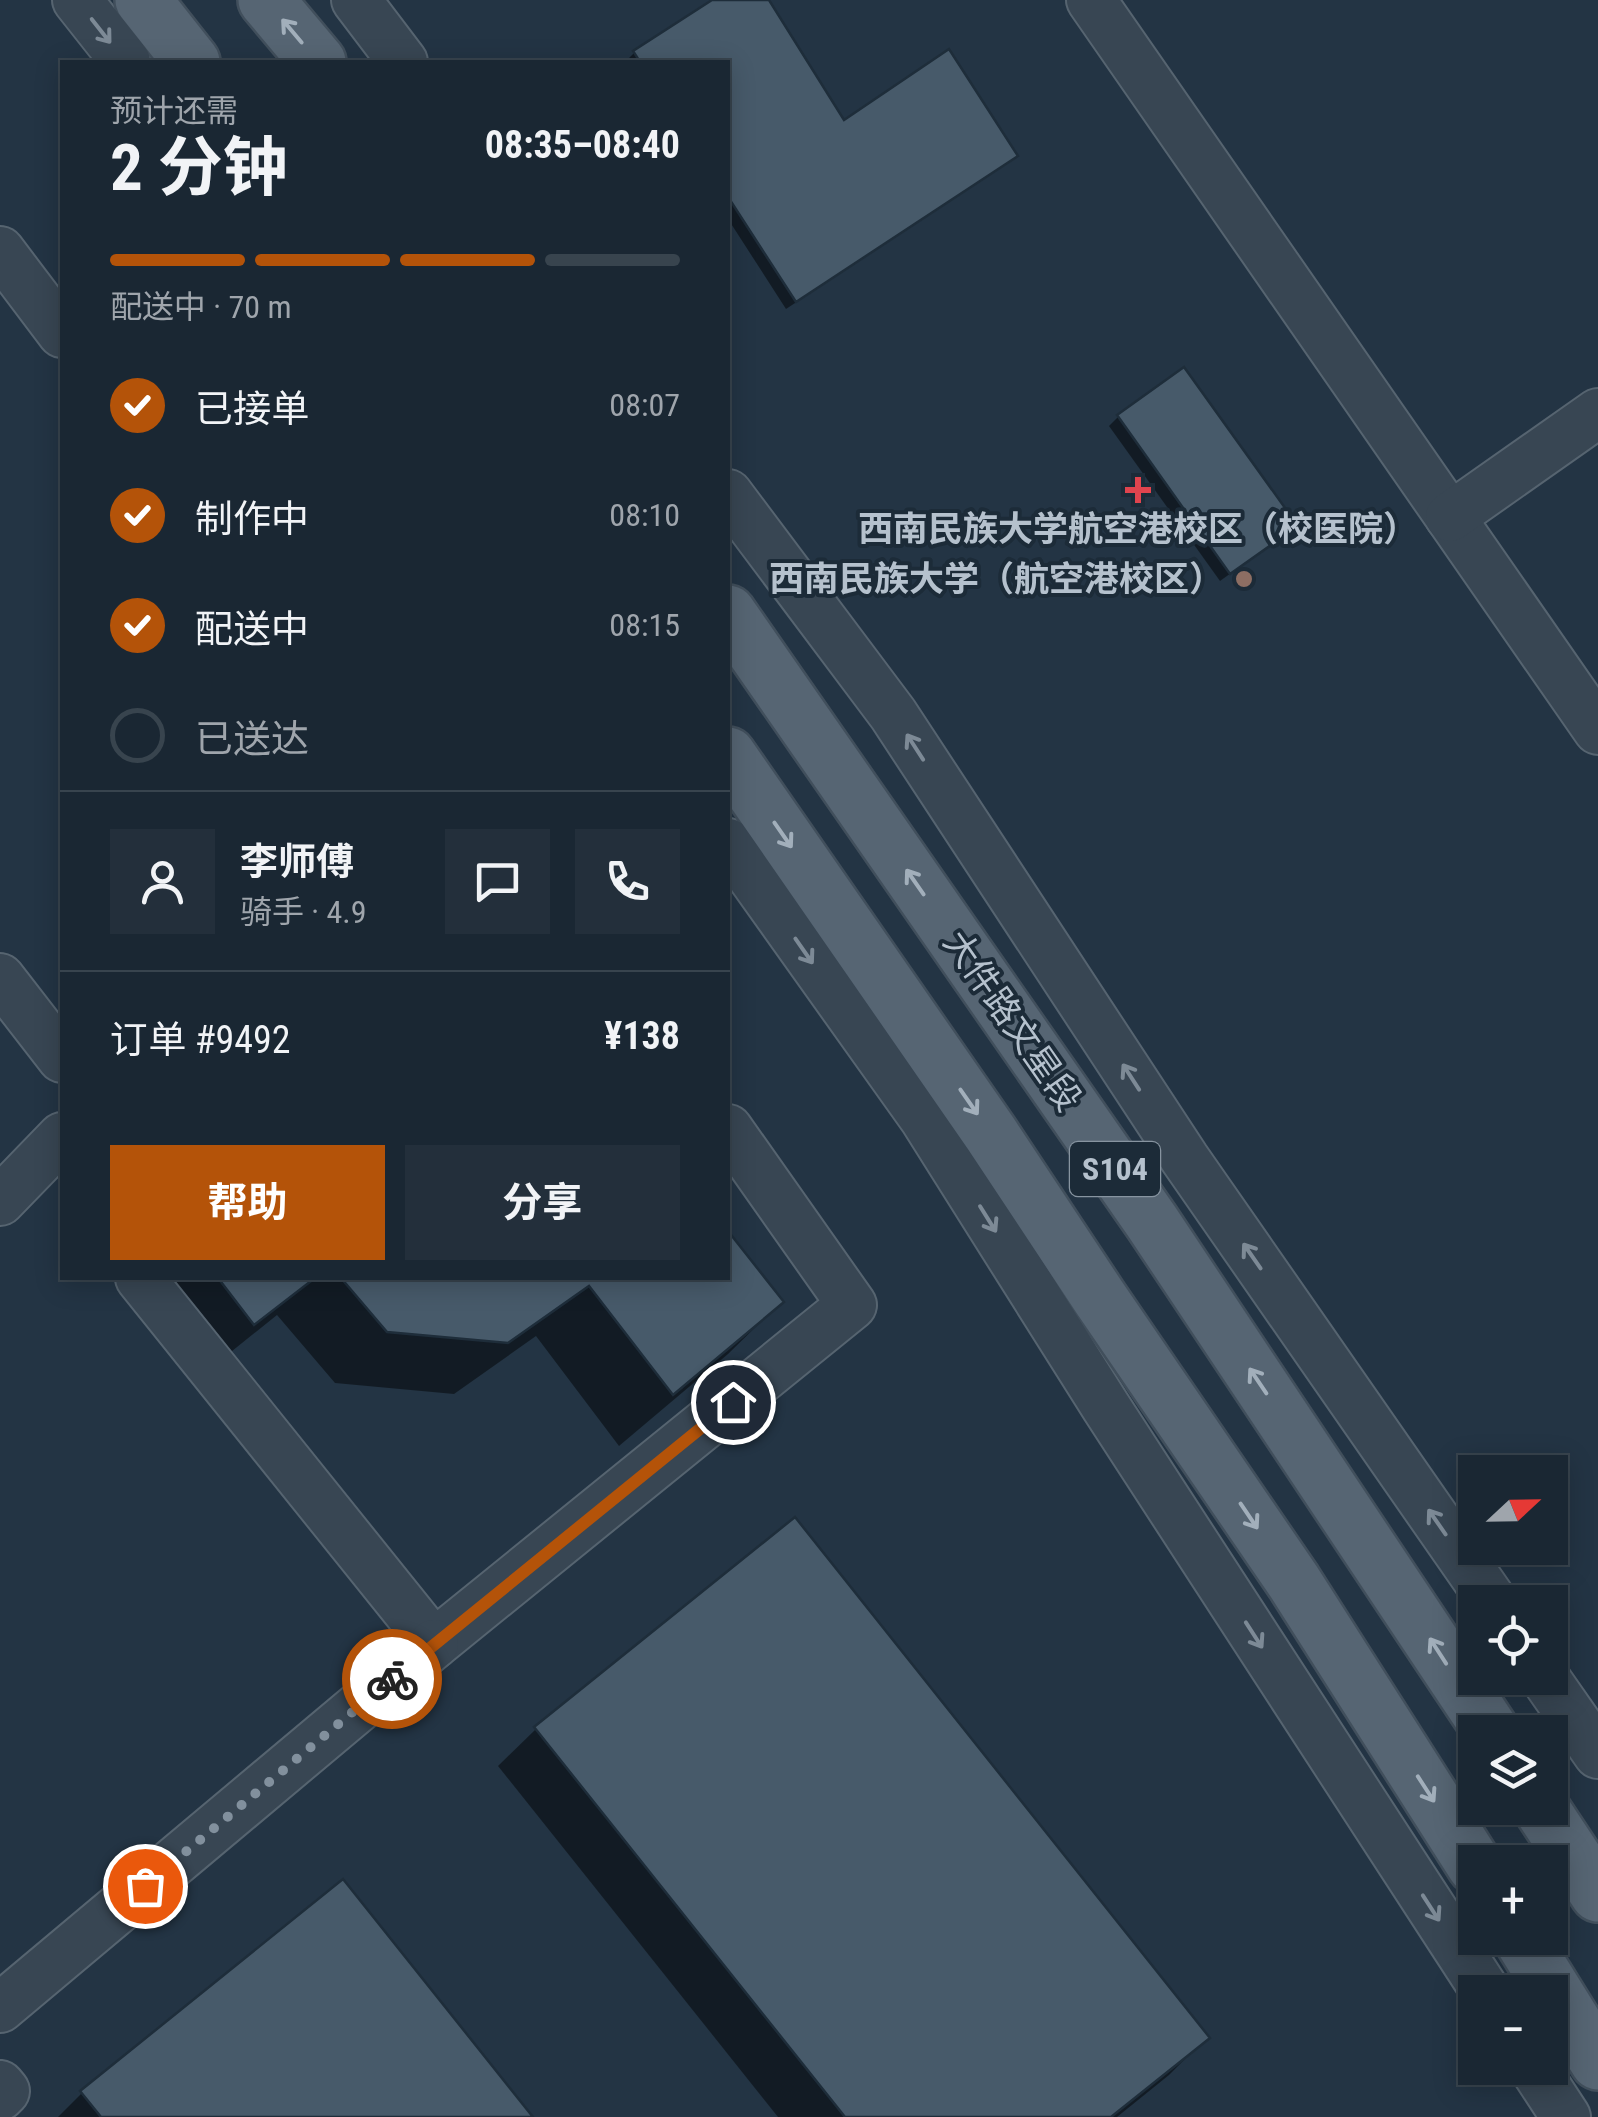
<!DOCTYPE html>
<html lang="zh">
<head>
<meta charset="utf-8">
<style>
	body { margin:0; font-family:"Roboto Condensed","Noto Sans SC",sans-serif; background:#232f3b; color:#f1f3f6; height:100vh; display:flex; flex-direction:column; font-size:38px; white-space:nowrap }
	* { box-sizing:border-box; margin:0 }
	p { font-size:32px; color:#9fa5ac }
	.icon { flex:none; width:55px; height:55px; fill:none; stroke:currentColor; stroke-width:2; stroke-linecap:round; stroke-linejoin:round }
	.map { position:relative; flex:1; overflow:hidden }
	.sheet { position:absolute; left:60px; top:60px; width:670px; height:1220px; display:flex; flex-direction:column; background:#1a2733; border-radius:0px; box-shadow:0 5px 25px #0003,0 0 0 2px #38444e }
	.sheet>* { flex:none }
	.needle { width:65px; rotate:68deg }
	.tools { position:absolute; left:1458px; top:1455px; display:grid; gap:20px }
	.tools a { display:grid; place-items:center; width:110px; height:110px; border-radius:0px; background:#1a2733; box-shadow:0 5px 25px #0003,0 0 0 2px #38444e; font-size:50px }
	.pin { position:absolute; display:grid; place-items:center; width:85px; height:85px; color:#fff; margin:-42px; border:5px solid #fff; border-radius:50%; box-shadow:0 2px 10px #0007 }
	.courier { position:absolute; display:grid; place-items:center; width:100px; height:100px; margin:-50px; border:8px solid #b45309; border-radius:50%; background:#fff; color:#222; box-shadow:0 2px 12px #0007 }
	.head em { font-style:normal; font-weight:700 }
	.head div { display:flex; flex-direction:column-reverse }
	.head { display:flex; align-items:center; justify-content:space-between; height:170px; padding:0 50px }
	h1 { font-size:65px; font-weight:700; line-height:75px }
	.bar { display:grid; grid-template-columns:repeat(4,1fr); gap:15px 10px; align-content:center; height:120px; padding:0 50px }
	.bar i { height:12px; border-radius:8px; background:#38444e }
	.bar .on { background:#b45309 }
	.bar p { grid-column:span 4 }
	.line { display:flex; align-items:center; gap:25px; padding:0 50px; border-top:2px solid #38444e }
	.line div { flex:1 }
	.round { display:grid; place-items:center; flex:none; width:105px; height:105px; border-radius:0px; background:#232f3b }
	ol { padding:0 50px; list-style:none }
	li { display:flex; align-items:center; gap:30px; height:110px }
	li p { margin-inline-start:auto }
	li .icon { padding:10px; border-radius:50%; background:#b45309; color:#fff; stroke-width:4 }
	li:last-child { color:#9fa5ac }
	li i { width:55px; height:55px; border:5px solid #38444e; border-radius:50% }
	.cta { display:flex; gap:20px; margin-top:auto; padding:20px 50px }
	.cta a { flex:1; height:115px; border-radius:0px; background:#b45309; color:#fff; font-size:40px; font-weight:700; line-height:115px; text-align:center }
	.cta a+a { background:#232f3b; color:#f1f3f6 }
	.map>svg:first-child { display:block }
</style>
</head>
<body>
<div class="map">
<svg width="1598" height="2117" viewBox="0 0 1598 2117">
	<rect width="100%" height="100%" fill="#233444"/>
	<!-- shadow -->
	<g fill="#0007">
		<polygon points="717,0 766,0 843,123 1015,156 1006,164 786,309 728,219 728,62 625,62 634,53"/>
		<polygon points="1183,371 1285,534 1220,581 1109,426 1118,417"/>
		<polygon points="728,1235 781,1302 728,1354 619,1446 536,1336 454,1394 335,1383 277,1315 201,1376 126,1278 728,1278"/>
		<polygon points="536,1729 1207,2037 1169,2075 1117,2117 778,2117 498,1766"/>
		<polygon points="82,2093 530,2117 58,2117"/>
	</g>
	<!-- building -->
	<g fill="#475a6a" stroke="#1e2d3a" stroke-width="2.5">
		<polygon points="712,0 769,0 844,120 949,49 1018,156 796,302 728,197 728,62 640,62 633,51"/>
		<polygon points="1184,367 1298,526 1230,574 1117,415"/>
		<polygon points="728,1231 784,1302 673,1395 589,1286 508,1343 387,1332 341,1278 728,1278"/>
		<polygon points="218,1278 315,1278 254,1325"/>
		<polygon points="795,1517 1210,2038 1111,2117 845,2117 534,1727"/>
		<polygon points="343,1879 533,2117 101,2117 80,2091"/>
	</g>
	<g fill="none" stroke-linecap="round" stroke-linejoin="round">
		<defs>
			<g id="minor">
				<polyline points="77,0 126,62"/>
				<polyline points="356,0 403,62"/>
				<polyline points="1091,0 1598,730"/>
				<polyline points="0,251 62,333"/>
				<polyline points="728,494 893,714 1185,1159 1493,1602"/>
				<polyline points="1450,517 1598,413"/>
				<polyline points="728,843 924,1118 1106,1407 1486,1992"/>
				<polyline points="0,978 62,1058"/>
				<polyline points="0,1201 62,1137"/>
				<polyline points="140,1278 434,1644 852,1305 728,1129"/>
				<polyline points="1545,1678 1598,1754"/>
				<polyline points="0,2008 434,1644"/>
				<polyline points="1534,2068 1566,2117"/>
				<polyline points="0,2085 5,2091 0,2096"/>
			</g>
			<g id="major">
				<polyline points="143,0 192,62"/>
				<polyline points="266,0 318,62"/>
				<polyline points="728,613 1152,1222 1492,1732"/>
				<polyline points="728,755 991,1134 1099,1297 1294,1582 1475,1866"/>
				<polyline points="1541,1808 1598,1894"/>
				<polyline points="1521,1938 1598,2062"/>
			</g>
		</defs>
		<!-- minor casing -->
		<use href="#minor" stroke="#566470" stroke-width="52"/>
		<!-- major casing -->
		<use href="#major" stroke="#414f5c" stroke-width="60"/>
		<!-- minor -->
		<use href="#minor" stroke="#384653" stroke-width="48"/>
		<!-- major -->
		<use href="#major" stroke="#566573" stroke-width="55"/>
	</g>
	<!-- one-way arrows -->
	<defs><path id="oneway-shaft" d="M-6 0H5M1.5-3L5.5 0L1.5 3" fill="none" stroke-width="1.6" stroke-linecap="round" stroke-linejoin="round" transform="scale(2.5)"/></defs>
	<g stroke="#7d8a96">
		<use href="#oneway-shaft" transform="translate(101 31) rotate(52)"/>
		<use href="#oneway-shaft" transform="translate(915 747) rotate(-123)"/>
		<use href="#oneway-shaft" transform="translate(804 951) rotate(55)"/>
		<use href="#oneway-shaft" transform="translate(1131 1077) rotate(-123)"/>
		<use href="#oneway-shaft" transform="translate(988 1219) rotate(58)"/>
		<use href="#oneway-shaft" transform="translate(1252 1256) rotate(-125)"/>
		<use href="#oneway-shaft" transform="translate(1437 1522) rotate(-125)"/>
		<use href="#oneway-shaft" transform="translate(1254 1635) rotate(57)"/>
		<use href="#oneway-shaft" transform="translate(1431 1908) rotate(57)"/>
	</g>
	<g stroke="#a2afbb">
		<use href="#oneway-shaft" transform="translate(292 31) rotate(-130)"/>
		<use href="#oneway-shaft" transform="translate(783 835) rotate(55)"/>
		<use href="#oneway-shaft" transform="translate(915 882) rotate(-125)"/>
		<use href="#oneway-shaft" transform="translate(969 1102) rotate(55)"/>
		<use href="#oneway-shaft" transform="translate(1258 1381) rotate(-124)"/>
		<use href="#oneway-shaft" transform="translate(1249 1516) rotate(56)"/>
		<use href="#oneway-shaft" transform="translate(1438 1651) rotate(-123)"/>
		<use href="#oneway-shaft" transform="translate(1426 1789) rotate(57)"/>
	</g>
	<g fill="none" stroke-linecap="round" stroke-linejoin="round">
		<!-- done -->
		<polyline stroke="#82909d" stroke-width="10" stroke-dasharray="0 18" points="145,1886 392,1679"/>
		<!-- route -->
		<polyline stroke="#b45309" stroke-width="12" points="392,1679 733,1402"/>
	</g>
	<!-- markers -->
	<path fill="#e0444e" stroke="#1c2b38" stroke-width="4" d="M1133 475h10v10h10v10h-10v10h-10v-10h-10v-10h10z"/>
	<circle fill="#8d6e63" stroke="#1c2b38" stroke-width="4" cx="1244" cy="579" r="10"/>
	<g text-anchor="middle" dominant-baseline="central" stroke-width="8" stroke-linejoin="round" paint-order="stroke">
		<!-- shield labels -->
		<rect fill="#1c2b38" stroke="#8794a0" stroke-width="2.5" x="1070" y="1142" width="90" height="54" rx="8"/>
		<g font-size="32" font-weight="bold" fill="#b5c1cd">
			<text x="1115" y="1169">S104</text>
		</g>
		<!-- poi labels -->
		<g font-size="35" font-weight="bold" fill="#b5c1cd" stroke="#1c2b38">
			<text x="1138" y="529">西南民族大学航空港校区（校医院）</text>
			<text x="1224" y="579" text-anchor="end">西南民族大学（航空港校区）</text>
		</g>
		<!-- street labels -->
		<g font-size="35" fill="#b5c1cd" stroke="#1c2b38">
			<text transform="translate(1012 1021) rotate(55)">大件路文星段</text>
		</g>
	</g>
</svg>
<div class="tools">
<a><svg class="needle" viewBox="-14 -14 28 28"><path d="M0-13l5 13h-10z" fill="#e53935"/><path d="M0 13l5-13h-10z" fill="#9fa5ac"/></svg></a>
<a><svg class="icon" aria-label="locate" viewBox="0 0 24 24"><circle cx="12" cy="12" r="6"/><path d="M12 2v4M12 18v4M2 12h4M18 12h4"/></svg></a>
<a><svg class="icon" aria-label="layers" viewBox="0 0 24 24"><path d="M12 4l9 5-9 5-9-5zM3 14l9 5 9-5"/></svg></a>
<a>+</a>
<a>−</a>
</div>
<div class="pin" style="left:145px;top:1886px;background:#ea580c"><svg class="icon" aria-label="bag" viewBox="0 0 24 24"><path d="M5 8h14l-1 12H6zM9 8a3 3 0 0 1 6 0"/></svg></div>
<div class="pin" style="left:733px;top:1402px;background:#1f2937"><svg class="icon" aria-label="home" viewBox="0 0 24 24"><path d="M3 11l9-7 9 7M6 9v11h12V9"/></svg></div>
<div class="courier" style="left:392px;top:1679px"><svg class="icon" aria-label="bike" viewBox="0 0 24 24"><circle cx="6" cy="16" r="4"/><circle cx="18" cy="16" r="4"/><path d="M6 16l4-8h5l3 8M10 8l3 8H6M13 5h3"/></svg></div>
<section class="sheet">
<div class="head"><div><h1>2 分钟</h1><p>预计还需</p></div><em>08:35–08:40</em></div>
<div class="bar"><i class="on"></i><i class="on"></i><i class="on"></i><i></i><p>配送中 · 70 m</p></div>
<ol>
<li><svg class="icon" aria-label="check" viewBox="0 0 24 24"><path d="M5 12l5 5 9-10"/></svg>已接单<p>08:07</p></li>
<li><svg class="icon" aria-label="check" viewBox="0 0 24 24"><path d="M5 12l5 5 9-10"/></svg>制作中<p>08:10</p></li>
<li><svg class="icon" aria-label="check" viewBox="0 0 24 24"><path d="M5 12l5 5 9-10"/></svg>配送中<p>08:15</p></li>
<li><i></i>已送达</li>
</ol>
<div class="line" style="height:180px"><a class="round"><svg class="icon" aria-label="person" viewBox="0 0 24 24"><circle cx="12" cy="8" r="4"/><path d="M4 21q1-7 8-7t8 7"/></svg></a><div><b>李师傅</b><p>骑手 · 4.9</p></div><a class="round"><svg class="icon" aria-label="chat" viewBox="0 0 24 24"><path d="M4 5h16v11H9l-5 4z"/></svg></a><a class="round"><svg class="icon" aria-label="phone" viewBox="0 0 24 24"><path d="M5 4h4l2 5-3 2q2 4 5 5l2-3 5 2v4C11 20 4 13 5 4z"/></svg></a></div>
<div class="line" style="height:130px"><div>订单 #9492</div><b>¥138</b></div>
<div class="cta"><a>帮助</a><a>分享</a></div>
</section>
</div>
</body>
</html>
